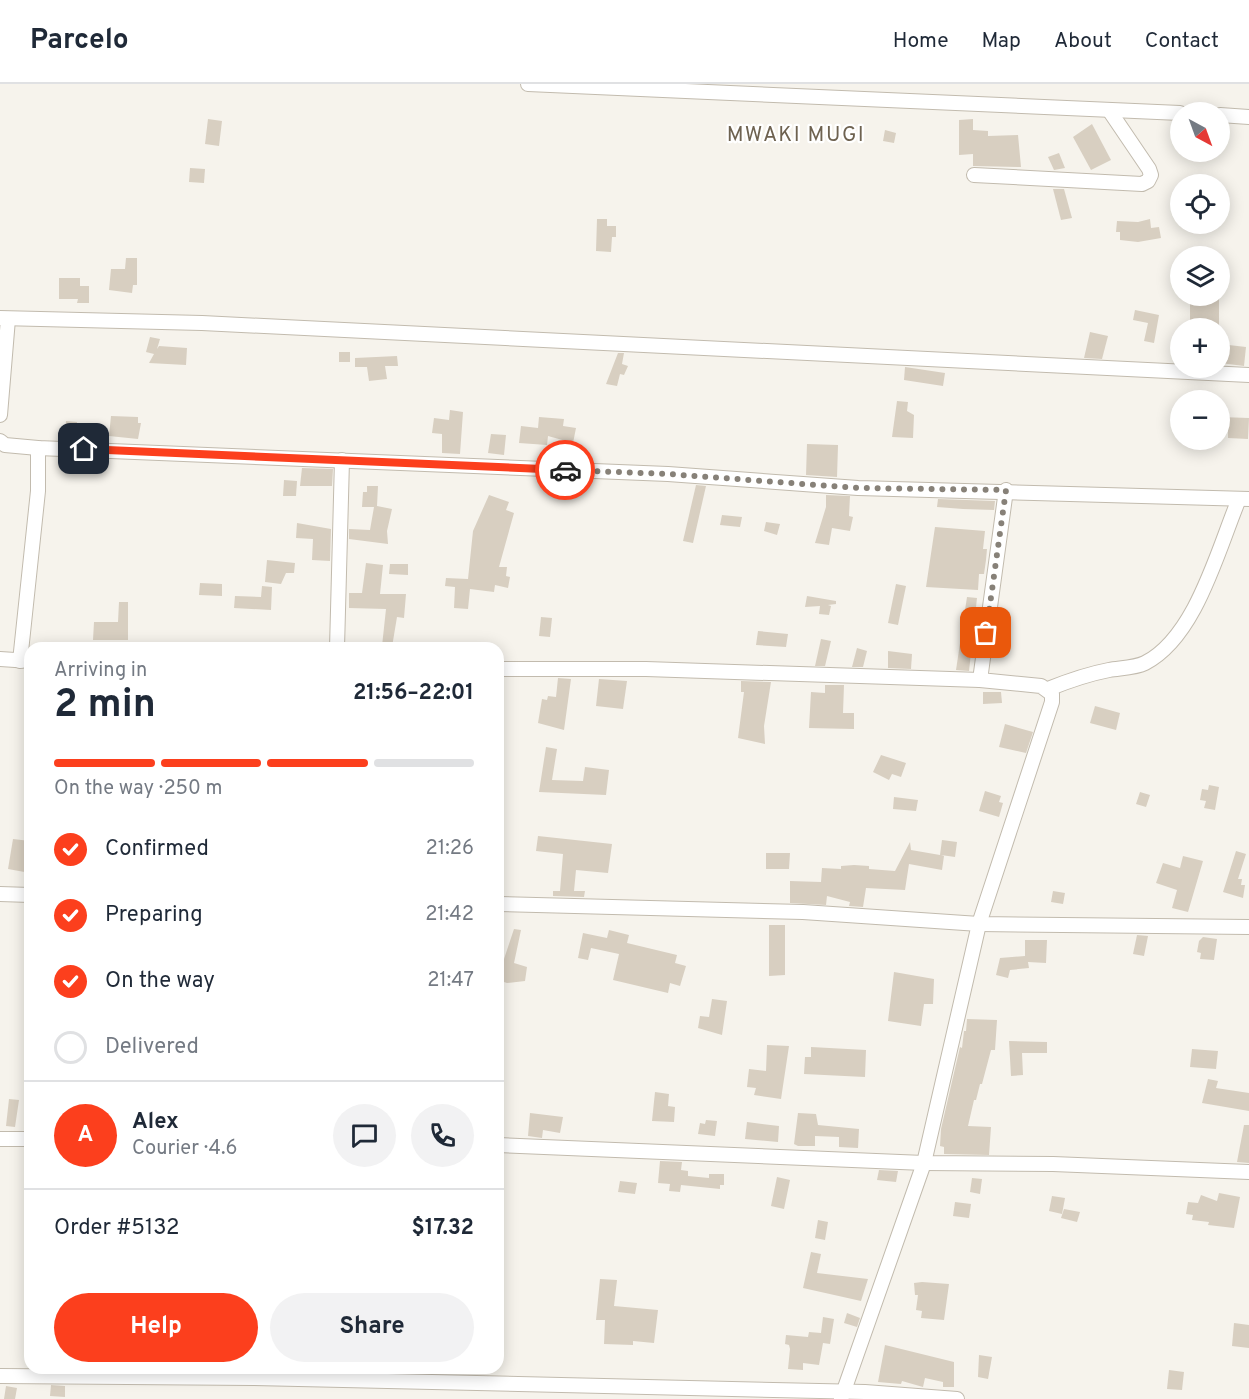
<!DOCTYPE html>
<html lang="en">
<head>
<meta charset="utf-8">
<style>
	body { margin:0; font-family:Overpass,sans-serif; background:#f2f2f3; color:#1f2937; height:100vh; display:flex; flex-direction:column; font-size:22px; white-space:nowrap }
	* { box-sizing:border-box; margin:0 }
	p { font-size:20px; color:#747a83 }
	.icon { flex:none; width:33px; height:33px; fill:none; stroke:currentColor; stroke-width:2; stroke-linecap:round; stroke-linejoin:round }
	.map { position:relative; flex:1; overflow:hidden }
	.details { position:absolute; left:24px; top:558px; width:480px; height:732px; display:flex; flex-direction:column; background:#fff; border-radius:18px; box-shadow:0 3px 15px #0003 }
	.details>* { flex:none }
	.needle { width:39px; rotate:139deg }
	.fabs { position:absolute; left:1170px; top:18px; display:grid; gap:12px }
	.fabs a { display:grid; place-items:center; width:60px; height:60px; border-radius:50%; background:#fff; box-shadow:0 3px 15px #0003; font-size:30px }
	.pin { position:absolute; display:grid; place-items:center; width:51px; height:51px; color:#fff; margin:-26px; border-radius:12px; box-shadow:0 3px 9px #0006 }
	.courier { position:absolute; display:grid; place-items:center; width:60px; height:60px; margin:-30px; border:4px solid #fc3f1d; border-radius:50%; background:#fff; color:#222; box-shadow:0 2px 8px #0007 }
	.head em { font-style:normal; font-weight:700 }
	.head div { display:flex; flex-direction:column-reverse }
	.head { display:flex; align-items:center; justify-content:space-between; height:102px; padding:0 30px }
	h1 { font-size:39px; font-weight:700; line-height:45px }
	.bar { display:grid; grid-template-columns:repeat(4,1fr); gap:9px 6px; align-content:center; height:72px; padding:0 30px }
	.bar i { height:8px; border-radius:4px; background:#e0e1e3 }
	.bar .active { background:#fc3f1d }
	.bar p { grid-column:span 4 }
	.line { display:flex; align-items:center; gap:15px; padding:0 30px; border-top:2px solid #e0e1e3 }
	.line div { flex:1 }
	.round { display:grid; place-items:center; flex:none; width:63px; height:63px; border-radius:32px; background:#f2f2f3 }
	ol { padding:0 30px; list-style:none }
	li { display:flex; align-items:center; gap:18px; height:66px }
	li p { margin-inline-start:auto }
	li .icon { padding:6px; border-radius:50%; background:#fc3f1d; color:#fff; stroke-width:4 }
	li:last-child { color:#747a83 }
	li i { width:33px; height:33px; border:3px solid #e0e1e3; border-radius:50% }
	.primary-button { display:flex; gap:12px; margin-top:auto; padding:12px 30px }
	.primary-button a { flex:1; height:69px; border-radius:36px; background:#fc3f1d; color:#fff; font-size:24px; font-weight:700; line-height:69px; text-align:center }
	.primary-button a+a { background:#f2f2f3; color:#1f2937 }
	header { display:flex; align-items:center; gap:36px; box-sizing:border-box; height:84px; padding:0 30px; background:#fff; border-bottom:2px solid #e0e1e3 }
	header strong { font-size:28px }
	nav { display:flex; gap:33px; margin-inline-start:auto; font-size:21px }
	.map>svg:first-child { display:block }
</style>
</head>
<body>
<header>
<strong>Parcelo</strong>
<nav><a>Home</a><a>Map</a><a>About</a><a>Contact</a></nav>
</header>
<div class="map">
<svg width="1249" height="1315" viewBox="0 0 1249 1315">
	<rect width="100%" height="100%" fill="#f6f3ec"/>
	<!-- building -->
	<g fill="#d8cfc1">
		<polygon points="208,35 222,37 219,62 205,60"/>
		<polygon points="973,35 973,46 988,47 988,52 1018,51 1021,83 973,82 973,70 959,71 959,36"/>
		<polygon points="1092,40 1111,76 1091,86 1073,53"/>
		<polygon points="885,46 896,49 894,59 883,57"/>
		<polygon points="1059,69 1065,84 1054,86 1048,73"/>
		<polygon points="190,84 205,85 204,99 189,98"/>
		<polygon points="1053,105 1064,105 1072,134 1061,136"/>
		<polygon points="597,135 607,135 607,142 616,142 616,153 612,153 611,168 596,167"/>
		<polygon points="1150,135 1151,144 1159,143 1161,154 1138,158 1120,156 1120,148 1116,148 1117,137 1138,138"/>
		<polygon points="126,174 137,174 137,201 133,201 132,209 109,206 111,185 125,185"/>
		<polygon points="59,194 80,194 80,202 89,202 89,219 77,219 78,215 59,215"/>
		<rect x="1190" y="212" width="29" height="32"/>
		<polygon points="1135,226 1159,231 1154,259 1144,257 1148,239 1133,236"/>
		<polygon points="1090,248 1108,252 1102,275 1084,274"/>
		<polygon points="150,253 160,255 157,265 159,262 187,264 186,281 149,279 154,270 146,268"/>
		<polygon points="1220,260 1246,263 1244,282 1220,279"/>
		<rect x="339" y="268" width="11" height="10"/>
		<polygon points="618,269 624,269 622,280 628,282 624,291 620,290 617,302 606,300"/>
		<polygon points="397,272 398,282 385,282 387,295 369,297 367,283 355,283 355,274"/>
		<polygon points="905,283 945,289 943,302 904,296"/>
		<polygon points="897,317 908,318 907,327 914,331 913,354 892,353"/>
		<polygon points="450,326 463,328 460,370 442,369 442,350 432,349 434,334 449,336"/>
		<polygon points="111,332 138,333 138,339 141,339 138,355 109,352"/>
		<polygon points="539,333 564,335 563,342 576,344 573,359 548,352 547,361 519,359 521,342 538,344"/>
		<polygon points="1220,333 1249,334 1248,355 1228,354 1228,345 1220,343"/>
		<polygon points="66,337 77,338 76,350 65,349"/>
		<polygon points="491,350 506,351 504,371 488,369"/>
		<polygon points="807,360 838,361 837,393 806,391"/>
		<polygon points="302,384 333,385 332,402 300,402"/>
		<polygon points="284,396 297,397 296,412 283,412"/>
		<polygon points="696,401 706,402 693,459 683,457"/>
		<polygon points="367,402 378,402 377,422 392,425 387,447 388,460 349,455 349,445 370,446 374,423 362,423 363,408 367,408"/>
		<polygon points="489,411 509,418 506,426 514,429 499,483 507,483 506,492 510,493 508,504 495,501 494,508 470,505 468,525 454,524 455,503 445,502 446,494 468,495 473,447"/>
		<polygon points="826,411 850,412 849,432 853,433 850,447 832,444 829,461 815,459 826,423"/>
		<polygon points="938,415 995,417 994,426 963,425 937,423"/>
		<polygon points="722,431 742,433 740,443 720,441"/>
		<polygon points="766,438 780,440 777,451 764,447"/>
		<polygon points="297,439 331,445 330,477 312,476 313,455 296,454"/>
		<polygon points="935,443 985,447 983,465 987,465 986,476 984,490 979,490 978,506 926,503"/>
		<polygon points="267,476 295,479 294,489 286,489 281,500 265,498"/>
		<polygon points="366,479 383,481 380,510 406,510 404,534 397,533 392,563 382,562 386,525 349,524 349,509 362,509"/>
		<polygon points="390,480 408,480 408,491 389,490"/>
		<polygon points="200,499 222,500 222,512 199,511"/>
		<polygon points="896,500 906,502 898,541 888,539"/>
		<polygon points="262,502 272,503 271,526 234,524 235,512 261,513"/>
		<polygon points="807,512 836,517 836,520 828,521 831,522 829,531 819,530 820,522 805,523"/>
		<polygon points="967,513 977,514 969,587 956,586"/>
		<polygon points="119,518 128,518 128,556 93,556 94,538 118,538"/>
		<polygon points="541,533 552,534 550,553 539,552"/>
		<polygon points="758,547 788,550 786,563 756,561"/>
		<polygon points="821,555 831,557 825,582 815,582"/>
		<polygon points="857,564 867,567 863,583 852,583"/>
		<polygon points="888,567 912,570 911,585 888,584"/>
		<polygon points="558,594 571,595 564,646 538,639 542,615 547,616 548,612 556,613"/>
		<polygon points="599,595 627,597 623,625 596,622"/>
		<polygon points="741,597 771,598 764,642 765,660 738,654 744,608 741,608"/>
		<polygon points="825,601 844,601 843,629 854,629 854,645 809,644 811,608 825,609"/>
		<polygon points="983,608 1001,608 1002,619 983,620"/>
		<polygon points="1095,622 1120,629 1116,646 1090,639"/>
		<polygon points="1005,640 1033,648 1026,669 999,663"/>
		<polygon points="546,663 557,665 552,696 583,697 585,683 609,686 606,711 539,708"/>
		<polygon points="881,671 906,679 901,693 892,690 889,696 873,688"/>
		<polygon points="1209,701 1219,703 1215,726 1204,724 1206,717 1200,716 1202,705 1208,706"/>
		<polygon points="985,707 1001,712 999,718 1003,719 999,733 979,727"/>
		<polygon points="1140,708 1150,711 1146,723 1136,720"/>
		<polygon points="894,713 918,716 916,727 893,725"/>
		<polygon points="538,752 612,760 608,789 576,786 574,807 585,807 584,813 553,812 553,807 560,807 563,770 536,767"/>
		<polygon points="13,755 30,757 30,789 8,785"/>
		<polygon points="942,756 957,758 955,773 941,771 944,772 942,786 909,780 905,806 866,804 863,823 849,822 850,818 827,812 826,821 790,819 790,797 821,798 822,784 841,785 841,782 854,781 869,782 869,785 895,787 910,758 911,766 940,771"/>
		<polygon points="1236,767 1246,770 1238,795 1242,795 1241,801 1245,801 1243,814 1223,808"/>
		<polygon points="766,769 790,769 789,785 766,785"/>
		<polygon points="1183,772 1203,777 1188,828 1172,824 1177,806 1156,799 1163,779 1180,784"/>
		<polygon points="1053,807 1065,809 1063,820 1051,818"/>
		<polygon points="769,841 785,841 785,891 769,892"/>
		<polygon points="514,845 521,846 514,879 527,883 525,897 507,899 498,896 498,893"/>
		<polygon points="609,846 629,851 627,859 677,871 675,879 686,882 680,902 670,899 668,909 613,896 619,870 591,864 588,876 578,874 583,849 607,854"/>
		<polygon points="1137,851 1148,852 1144,872 1133,870"/>
		<polygon points="1203,853 1217,855 1214,876 1200,875 1201,869 1197,868 1199,857"/>
		<polygon points="1025,856 1047,856 1046,879 1028,878 1029,884 1010,886 1008,894 996,891 1000,874 1025,872"/>
		<polygon points="894,888 934,895 933,920 924,920 921,942 888,937"/>
		<polygon points="712,915 727,917 722,951 698,944 700,932 709,933"/>
		<polygon points="967,935 997,936 995,966 991,966 982,1000 980,1000 976,1016 974,1016 968,1042 991,1043 989,1071 944,1070 944,1063 940,1062 941,1045 960,963 962,964 964,947 966,947"/>
		<polygon points="1009,957 1047,958 1047,969 1022,969 1023,991 1011,992"/>
		<polygon points="767,961 789,962 781,1015 754,1011 756,1004 747,1003 749,985 766,987"/>
		<polygon points="811,963 866,966 865,993 804,990 805,973 811,973"/>
		<polygon points="1192,965 1218,967 1216,985 1190,983"/>
		<polygon points="1208,995 1218,997 1216,1004 1249,1009 1249,1027 1202,1019"/>
		<polygon points="655,1008 669,1010 668,1022 675,1023 674,1038 652,1037"/>
		<polygon points="9,1015 19,1016 15,1043 6,1042"/>
		<polygon points="530,1029 563,1033 560,1049 543,1046 542,1054 528,1052"/>
		<polygon points="798,1029 816,1030 818,1041 859,1045 858,1064 839,1063 839,1053 815,1052 815,1062 798,1062 794,1060"/>
		<polygon points="706,1036 717,1037 715,1052 698,1050 700,1039 705,1040"/>
		<polygon points="747,1038 779,1042 778,1058 745,1055"/>
		<polygon points="1244,1041 1249,1041 1249,1079 1237,1078"/>
		<polygon points="660,1077 682,1078 681,1086 688,1087 688,1092 709,1094 709,1090 724,1090 724,1101 720,1101 720,1105 681,1101 680,1108 669,1107 670,1100 658,1099"/>
		<polygon points="879,1086 898,1087 896,1098 877,1096"/>
		<polygon points="777,1093 790,1096 784,1125 771,1122"/>
		<polygon points="972,1094 982,1095 980,1110 970,1108"/>
		<polygon points="620,1097 637,1099 635,1110 618,1108"/>
		<polygon points="1219,1109 1240,1113 1234,1144 1208,1141 1209,1138 1192,1136 1193,1131 1186,1130 1188,1118 1198,1119 1201,1111 1217,1117"/>
		<polygon points="1052,1112 1065,1114 1062,1130 1049,1127"/>
		<polygon points="955,1118 971,1120 969,1134 953,1132"/>
		<polygon points="1064,1125 1080,1128 1077,1138 1061,1134"/>
		<polygon points="818,1136 828,1138 825,1156 815,1154"/>
		<polygon points="811,1168 821,1170 817,1189 868,1195 861,1217 803,1204"/>
		<polygon points="600,1195 617,1196 614,1222 658,1226 654,1259 633,1257 633,1261 604,1260 605,1236 596,1236"/>
		<polygon points="922,1198 949,1200 944,1236 921,1234 922,1227 916,1226 918,1211 915,1211 914,1199"/>
		<polygon points="847,1229 860,1234 857,1243 844,1239"/>
		<polygon points="823,1233 834,1235 830,1260 823,1259 819,1281 803,1279 803,1286 788,1285 790,1265 789,1261 785,1260 786,1251 808,1253 809,1248 821,1249"/>
		<polygon points="1234,1239 1249,1241 1249,1264 1232,1262"/>
		<polygon points="885,1261 954,1278 954,1303 943,1303 943,1298 925,1294 923,1303 902,1297 901,1300 878,1298"/>
		<polygon points="979,1271 992,1273 988,1295 978,1293"/>
		<polygon points="1169,1286 1184,1288 1182,1306 1167,1305"/>
		<polygon points="51,1301 65,1302 65,1313 50,1312"/>
		<polygon points="6,1302 17,1304 15,1315 4,1315"/>
	</g>
	<g fill="none" stroke-linecap="round" stroke-linejoin="round">
		<defs>
			<g id="minor">
				<polyline points="528,0 1180,29"/>
				<polyline points="1220,31 1249,33"/>
				<polyline points="974,91 1142,100 1148,97 1151,91 1149,85 1109,26"/>
				<polyline points="0,234 202,239 1249,291"/>
				<polyline points="0,331 8,235"/>
				<polyline points="0,357 5,361 38,364 668,390 858,404 1249,415"/>
				<polyline points="337,564 342,376"/>
				<polyline points="0,575 30,577"/>
				<polyline points="20,577 38,407 38,364"/>
				<polyline points="498,585 646,585 980,596"/>
				<path d="M1048,605c20,-8 40,-15 61,-19 11,-2 26,-2 36,-7 51,-26 73,-114 94,-164"/>
				<polyline points="0,810 30,811"/>
				<polyline points="498,820 803,828 979,840 1249,843"/>
				<polyline points="0,1055 30,1055"/>
				<polyline points="498,1061 924,1079 1053,1080 1249,1088"/>
				<polyline points="0,1292 254,1294 865,1308 957,1315"/>
				<polyline points="841,1315 924,1079 979,840 1052,618 1052,610 1041,602 980,596 1006,406"/>
			</g>
		</defs>
		<!-- minor casing -->
		<use href="#minor" stroke="#c2bbae" stroke-width="16"/>
		<!-- minor -->
		<use href="#minor" stroke="#fff" stroke-width="14"/>
	</g>
	<g fill="none" stroke-linecap="round" stroke-linejoin="round">
		<!-- done -->
		<polyline stroke="#878178" stroke-width="6" stroke-dasharray="0 10.8" points="565,386 668,390 858,404 1006,406 986,549"/>
		<!-- route -->
		<polyline stroke="#fc3f1d" stroke-width="8" points="84,365 565,386"/>
	</g>
	<g text-anchor="middle" dominant-baseline="central" stroke-width="4.5" stroke-linejoin="round" paint-order="stroke">
		<!-- quarter labels -->
		<g font-size="21" letter-spacing="1.5" fill="#6e6250" stroke="#fff">
			<text x="796" y="51">MWAKI MUGI</text>
		</g>
	</g>
</svg>
<div class="fabs">
<a><svg class="needle" viewBox="-14 -14 28 28"><path d="M0-13l5 13h-10z" fill="#e53935"/><path d="M0 13l5-13h-10z" fill="#747a83"/></svg></a>
<a><svg class="icon" aria-label="locate" viewBox="0 0 24 24"><circle cx="12" cy="12" r="6"/><path d="M12 2v4M12 18v4M2 12h4M18 12h4"/></svg></a>
<a><svg class="icon" aria-label="layers" viewBox="0 0 24 24"><path d="M12 4l9 5-9 5-9-5zM3 14l9 5 9-5"/></svg></a>
<a>+</a>
<a>−</a>
</div>
<div class="pin" style="left:986px;top:549px;background:#ea580c"><svg class="icon" aria-label="bag" viewBox="0 0 24 24"><path d="M5 8h14l-1 12H6zM9 8a3 3 0 0 1 6 0"/></svg></div>
<div class="pin" style="left:84px;top:365px;background:#1f2937"><svg class="icon" aria-label="home" viewBox="0 0 24 24"><path d="M3 11l9-7 9 7M6 9v11h12V9"/></svg></div>
<div class="courier" style="left:565px;top:386px"><svg class="icon" aria-label="car" viewBox="0 0 24 24"><path d="M5 17H2v-5l4-1 3-4h7l3 4 3 1v5h-3M9 17h6M6 11h13"/><circle cx="7" cy="17" r="2"/><circle cx="17" cy="17" r="2"/></svg></div>
<section class="details">
<div class="head"><div><h1>2 min</h1><p>Arriving in</p></div><em>21:56–22:01</em></div>
<div class="bar"><i class="active"></i><i class="active"></i><i class="active"></i><i></i><p>On the way · 250 m</p></div>
<ol>
<li><svg class="icon" aria-label="check" viewBox="0 0 24 24"><path d="M5 12l5 5 9-10"/></svg>Confirmed<p>21:26</p></li>
<li><svg class="icon" aria-label="check" viewBox="0 0 24 24"><path d="M5 12l5 5 9-10"/></svg>Preparing<p>21:42</p></li>
<li><svg class="icon" aria-label="check" viewBox="0 0 24 24"><path d="M5 12l5 5 9-10"/></svg>On the way<p>21:47</p></li>
<li><i></i>Delivered</li>
</ol>
<div class="line" style="height:108px"><b class="round" style="background:#fc3f1d;color:#fff">A</b><div><b>Alex</b><p>Courier · 4.6</p></div><a class="round"><svg class="icon" aria-label="chat" viewBox="0 0 24 24"><path d="M4 5h16v11H9l-5 4z"/></svg></a><a class="round"><svg class="icon" aria-label="phone" viewBox="0 0 24 24"><path d="M5 4h4l2 5-3 2q2 4 5 5l2-3 5 2v4C11 20 4 13 5 4z"/></svg></a></div>
<div class="line" style="height:78px"><div>Order #5132</div><b>$17.32</b></div>
<div class="primary-button"><a>Help</a><a>Share</a></div>
</section>
</div>
</body>
</html>
